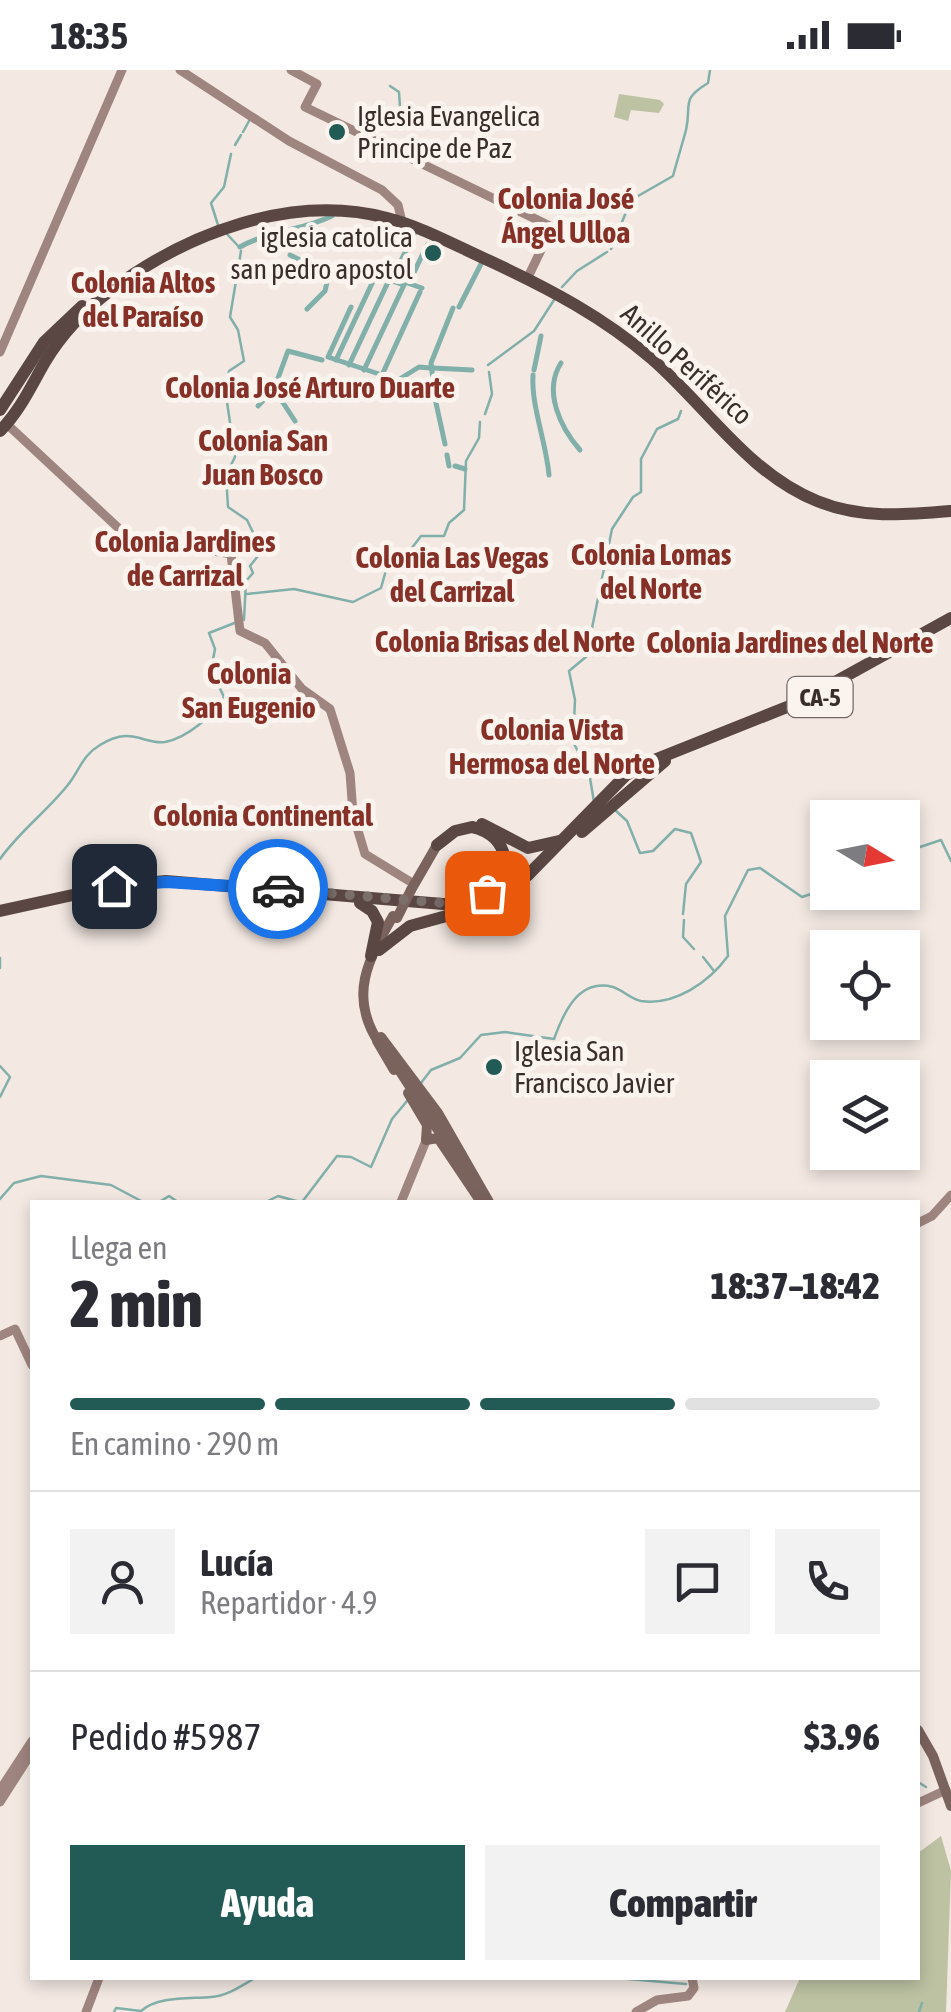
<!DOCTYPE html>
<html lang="es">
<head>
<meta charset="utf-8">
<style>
	body { margin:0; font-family:"Asap Condensed",sans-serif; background:#f2f2f3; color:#2b2b33; height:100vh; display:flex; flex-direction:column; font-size:38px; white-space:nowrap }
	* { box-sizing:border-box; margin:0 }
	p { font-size:32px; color:#7c7c81 }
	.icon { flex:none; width:55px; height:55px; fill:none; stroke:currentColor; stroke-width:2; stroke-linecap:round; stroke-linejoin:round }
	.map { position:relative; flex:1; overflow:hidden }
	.panel { position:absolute; left:30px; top:1130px; width:890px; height:780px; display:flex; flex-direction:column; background:#fff; border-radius:0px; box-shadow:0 5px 15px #0003 }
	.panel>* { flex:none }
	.needle { width:65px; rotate:100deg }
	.buttons { position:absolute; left:810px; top:730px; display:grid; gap:20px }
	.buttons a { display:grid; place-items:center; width:110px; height:110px; border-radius:0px; background:#fff; box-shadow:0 5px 15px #0003; font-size:50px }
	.pin { position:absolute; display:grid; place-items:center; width:85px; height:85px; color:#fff; margin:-42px; border-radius:20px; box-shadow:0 5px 15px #0006 }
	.courier { position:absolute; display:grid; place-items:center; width:100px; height:100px; margin:-50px; border:8px solid #1a73e8; border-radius:50%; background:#fff; color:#222; box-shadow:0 2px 12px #0007 }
	.summary em { font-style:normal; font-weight:800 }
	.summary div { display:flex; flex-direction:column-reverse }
	.summary { display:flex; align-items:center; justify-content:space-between; height:170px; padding:0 40px }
	h1 { font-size:65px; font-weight:800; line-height:75px }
	.bar { display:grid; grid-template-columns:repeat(4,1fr); gap:15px 10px; align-content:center; height:120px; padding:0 40px }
	.bar i { height:12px; border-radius:8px; background:#e1e1e2 }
	.bar .selected { background:#225a55 }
	.bar p { grid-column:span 4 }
	.line { display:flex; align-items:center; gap:25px; padding:0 40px; border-top:2px solid #e1e1e2 }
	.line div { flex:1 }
	.round { display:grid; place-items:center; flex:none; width:105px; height:105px; border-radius:0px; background:#f2f2f3 }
	.cta { display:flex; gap:20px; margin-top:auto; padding:20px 40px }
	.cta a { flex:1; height:115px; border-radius:0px; background:#225a55; color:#fff; font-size:40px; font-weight:800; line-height:115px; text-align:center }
	.cta a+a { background:#f2f2f3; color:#2b2b33 }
	.status { display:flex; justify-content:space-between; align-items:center; height:70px; padding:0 50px; background:#fff; direction:ltr }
	.status svg { height:28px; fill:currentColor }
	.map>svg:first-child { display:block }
</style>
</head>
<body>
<div class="status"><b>18:35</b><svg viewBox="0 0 49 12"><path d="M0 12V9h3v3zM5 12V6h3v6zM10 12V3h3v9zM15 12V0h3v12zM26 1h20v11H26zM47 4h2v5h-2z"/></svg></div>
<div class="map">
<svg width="951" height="1942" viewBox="0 0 951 1942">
	<rect width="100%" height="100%" fill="#f3e8e2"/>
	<!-- green -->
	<g fill="#bcc2a2">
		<polygon points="619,24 660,30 664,34 659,43 631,40 628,51 614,47"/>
		<polygon points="941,1766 951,1801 946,1942 785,1942 800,1908 918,1908 918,1783"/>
	</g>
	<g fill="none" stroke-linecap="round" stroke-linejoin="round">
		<!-- stream -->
		<g stroke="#81afaa" stroke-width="2.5">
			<polyline points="390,16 399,22 401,53 406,56"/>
			<polyline points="243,62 249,51"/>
			<polyline points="235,75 241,65"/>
			<polyline points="218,155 211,133 224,117 231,84"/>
			<polyline points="226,163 240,178"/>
			<path d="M611,179l20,-49 42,-24c4,-15 9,-31 13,-46 6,-26 -6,-30 22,-47l2,-13"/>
			<polyline points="241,181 230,247 238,260 244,291 229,301 225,318 235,387 226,405 228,437 247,450 262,481 250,496 253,503 246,511 244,550"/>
			<polyline points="562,217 577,201 607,182"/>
			<polyline points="488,295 534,261 554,230"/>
			<polyline points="485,344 492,324 489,302"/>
			<polyline points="247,524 294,519 353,532 381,518 388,493 402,491 421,466 444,466 449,453 464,440 466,391 479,368 480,352"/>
			<polyline points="589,573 612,459 633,427 641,422 641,389 657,359 678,349 681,341"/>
			<polyline points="588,579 587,586 569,601 575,630 573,672 589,702 594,732"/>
			<polyline points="615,740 627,751 640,783 653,781 675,759 691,763 701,792 686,814 683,844"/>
			<polyline points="902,783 941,770 951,791"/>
			<path d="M0,789c19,-27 46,-47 67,-73 13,-15 14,-30 33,-41 32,-20 43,0 65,-3 22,-4 49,-27 59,-45l-13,-27 4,-21 -6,-16 28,-11"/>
			<polyline points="684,850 683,867 694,879"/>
			<polyline points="703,887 714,901"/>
			<polyline points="0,888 0,898"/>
			<polyline points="0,996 10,1007 0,1027"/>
			<path d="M421,1013l10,-13 29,-12 21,-23 24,-3 49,7c9,-25 24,-61 59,-52 10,3 17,12 28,14 34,5 68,-19 87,-45l-3,-40 23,-46 12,-2 42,29 12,-4 14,-16"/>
			<polyline points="0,1129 14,1113 41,1106 111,1115 143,1132"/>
			<polyline points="159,1132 169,1126 178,1132"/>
			<polyline points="266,1132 278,1126 300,1132"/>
			<polyline points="302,1132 337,1086 351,1087 371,1097 392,1049 407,1031"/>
			<polyline points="918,1712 926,1717"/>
			<polyline points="617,1908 686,1914"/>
			<path d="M114,1942l2,-4 25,3c17,-15 48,-12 70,-14 16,-1 30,-11 44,-19"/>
			<polyline points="919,1942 922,1933"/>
		</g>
		<!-- canal -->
		<g stroke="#81afaa" stroke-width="5">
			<path d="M240,177c30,-17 61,-16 92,-31"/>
			<polyline points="290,185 310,195 331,195 325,221 307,239"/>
			<polyline points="387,206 422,218"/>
			<polyline points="393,207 415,162"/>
			<polyline points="409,213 427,175"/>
			<polyline points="351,237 328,287 382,305 420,222"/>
			<polyline points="459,237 482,192"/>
			<polyline points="336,290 375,207 389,210 349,295"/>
			<path d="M561,293c-18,28 -1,64 19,87"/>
			<polyline points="433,298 472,300"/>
			<polyline points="364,300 404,215 395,212"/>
			<polyline points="534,300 541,266"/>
			<path d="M533,305c-2,31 13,66 16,100"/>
			<polyline points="395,312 419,297 430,298"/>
			<polyline points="274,319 295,351"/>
			<polyline points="435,327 431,293 453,238"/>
			<polyline points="436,333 445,374"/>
			<polyline points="258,336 274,319 288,281 322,290"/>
			<polyline points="447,385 449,396"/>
			<polyline points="455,396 465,399"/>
		</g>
		<!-- secondary -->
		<g stroke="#9f857f" stroke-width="9">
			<polyline points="180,0 289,71 382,120 398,135 402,152"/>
			<polyline points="291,0 317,14 305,37 552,157 530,203"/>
			<polyline points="0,282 122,0"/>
			<polyline points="10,357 127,466 231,484 240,561 265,573 302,619 330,639 350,703 353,744 365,784 414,814"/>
			<polyline points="401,1132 428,1066"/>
			<polyline points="918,1153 932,1146 951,1125"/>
			<polyline points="0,1266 15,1259 32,1295"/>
			<polyline points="0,1720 32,1671"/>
			<polyline points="0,1732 32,1682"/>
			<polyline points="918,1733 946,1720"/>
			<polyline points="86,1942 99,1908"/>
			<polyline points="636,1942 657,1930 688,1926 694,1918 692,1908"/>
		</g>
		<!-- primary -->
		<g stroke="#7b635d" stroke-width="10">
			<polyline points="411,820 437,775"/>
			<polyline points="381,967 438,1043 489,1132"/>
			<polyline points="377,971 394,1000"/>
			<path d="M379,973c-31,-47 -11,-83 14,-127"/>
			<polyline points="408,1023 427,1055 426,1070 438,1068 481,1132"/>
			<polyline points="918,1660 933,1686 951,1736"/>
		</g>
		<!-- highway -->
		<g stroke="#5a4743" stroke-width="12">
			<polyline points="0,340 44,272 82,236"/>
			<path d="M0,361c20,-20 31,-45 45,-69 16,-27 41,-53 66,-72 76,-57 181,-97 276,-72 36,9 71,29 105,44 58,27 111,55 160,97 54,47 97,115 165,142 44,18 88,14 134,10"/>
			<polyline points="482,754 528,778 559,771"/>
			<polyline points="582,762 665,691"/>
			<path d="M437,775l18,-14 17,-4c39,8 44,51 9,68"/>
			<polyline points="360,833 372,841 378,852 371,886"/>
			<path d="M0,841l114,-25 52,-5 289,24c29,-5 50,-11 73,-30l97,-99 19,-12 153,-61 154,-85"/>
			<polyline points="379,880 410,856 472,839"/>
		</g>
		<!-- primary-bridge -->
		<g stroke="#7b635d" stroke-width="10">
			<polyline points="397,848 411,820"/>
			<polyline points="392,989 469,1108"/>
		</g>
	</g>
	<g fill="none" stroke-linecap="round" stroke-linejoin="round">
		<!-- done -->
		<polyline stroke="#7b6f6c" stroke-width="10" stroke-dasharray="0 18" points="278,819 455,834 487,823"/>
		<!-- route -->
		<polyline stroke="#1a73e8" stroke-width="12" points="114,816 166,812 278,819"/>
	</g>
	<!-- markers -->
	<g fill="#225a55" stroke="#faf3ee" stroke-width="4">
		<circle cx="337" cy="62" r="10"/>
		<circle cx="433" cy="183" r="10"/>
		<circle cx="494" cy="997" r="10"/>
	</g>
	<g text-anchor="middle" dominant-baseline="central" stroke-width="10" stroke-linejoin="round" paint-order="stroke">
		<!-- shield labels -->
		<rect fill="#faf3ee" stroke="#746966" stroke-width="2.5" x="787.5" y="607" width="65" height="40" rx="8"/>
		<g font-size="25" font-weight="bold" fill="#3a2e2c">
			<text x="820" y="627">CA-5</text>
		</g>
		<!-- poi labels -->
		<g font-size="28" fill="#3a2e2c" stroke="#faf3ee" text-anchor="start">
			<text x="357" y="46">Iglesia Evangelica<tspan x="357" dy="32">Principe de Paz</tspan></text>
			<text x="413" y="167" text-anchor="end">iglesia catolica<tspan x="413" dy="32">san pedro apostol</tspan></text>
			<text x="514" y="981">Iglesia San<tspan x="514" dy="32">Francisco Javier</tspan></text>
		</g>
		<!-- street labels -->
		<g font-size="28" fill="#3a2e2c" stroke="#faf3ee">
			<text transform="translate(687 294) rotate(42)">Anillo Periférico</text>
		</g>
		<!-- neighbourhood labels -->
		<g font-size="30" font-weight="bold" fill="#863028" stroke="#faf3ee">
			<text x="566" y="128">Colonia José<tspan x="566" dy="34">Ángel Ulloa</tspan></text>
			<text x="143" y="212">Colonia Altos<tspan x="143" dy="34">del Paraíso</tspan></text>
			<text x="310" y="317">Colonia José Arturo Duarte</text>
			<text x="263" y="370">Colonia San<tspan x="263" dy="34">Juan Bosco</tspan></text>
			<text x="185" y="471">Colonia Jardines<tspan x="185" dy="34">de Carrizal</tspan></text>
			<text x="651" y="484">Colonia Lomas<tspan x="651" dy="34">del Norte</tspan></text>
			<text x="452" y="487">Colonia Las Vegas<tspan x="452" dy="34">del Carrizal</tspan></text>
			<text x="505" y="571">Colonia Brisas del Norte</text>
			<text x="790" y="572">Colonia Jardines del Norte</text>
			<text x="249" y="603">Colonia<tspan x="249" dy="34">San Eugenio</tspan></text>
			<text x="552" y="659">Colonia Vista<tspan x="552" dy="34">Hermosa del Norte</tspan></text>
			<text x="263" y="745">Colonia Continental</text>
		</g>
	</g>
</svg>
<div class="buttons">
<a><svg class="needle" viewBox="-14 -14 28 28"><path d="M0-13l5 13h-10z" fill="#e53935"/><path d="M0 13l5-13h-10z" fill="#7c7c81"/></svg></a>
<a><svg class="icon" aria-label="locate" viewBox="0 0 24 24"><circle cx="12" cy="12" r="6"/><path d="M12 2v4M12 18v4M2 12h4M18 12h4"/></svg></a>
<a><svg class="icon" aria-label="layers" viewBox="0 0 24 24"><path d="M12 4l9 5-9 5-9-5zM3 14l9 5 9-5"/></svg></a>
</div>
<div class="pin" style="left:487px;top:823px;background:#ea580c"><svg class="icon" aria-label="bag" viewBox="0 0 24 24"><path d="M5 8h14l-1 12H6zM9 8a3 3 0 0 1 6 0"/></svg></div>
<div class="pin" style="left:114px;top:816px;background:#1f2937"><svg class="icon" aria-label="home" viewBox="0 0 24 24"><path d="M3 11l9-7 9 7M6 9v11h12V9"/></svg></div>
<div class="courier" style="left:278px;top:819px"><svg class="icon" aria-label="car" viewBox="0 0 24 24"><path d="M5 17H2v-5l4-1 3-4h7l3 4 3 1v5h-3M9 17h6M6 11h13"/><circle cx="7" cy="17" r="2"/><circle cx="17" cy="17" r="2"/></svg></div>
<section class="panel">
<div class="summary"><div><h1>2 min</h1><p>Llega en</p></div><em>18:37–18:42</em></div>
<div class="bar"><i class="selected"></i><i class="selected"></i><i class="selected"></i><i></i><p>En camino · 290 m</p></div>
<div class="line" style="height:180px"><a class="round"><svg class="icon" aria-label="person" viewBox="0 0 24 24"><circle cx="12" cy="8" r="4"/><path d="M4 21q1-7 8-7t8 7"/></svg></a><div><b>Lucía</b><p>Repartidor · 4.9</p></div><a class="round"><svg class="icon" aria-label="chat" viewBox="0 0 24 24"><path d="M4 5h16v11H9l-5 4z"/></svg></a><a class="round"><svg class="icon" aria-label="phone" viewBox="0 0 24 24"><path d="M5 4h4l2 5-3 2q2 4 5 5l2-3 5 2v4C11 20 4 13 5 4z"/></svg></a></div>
<div class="line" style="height:130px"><div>Pedido #5987</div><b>$3.96</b></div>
<div class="cta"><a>Ayuda</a><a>Compartir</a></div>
</section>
</div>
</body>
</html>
